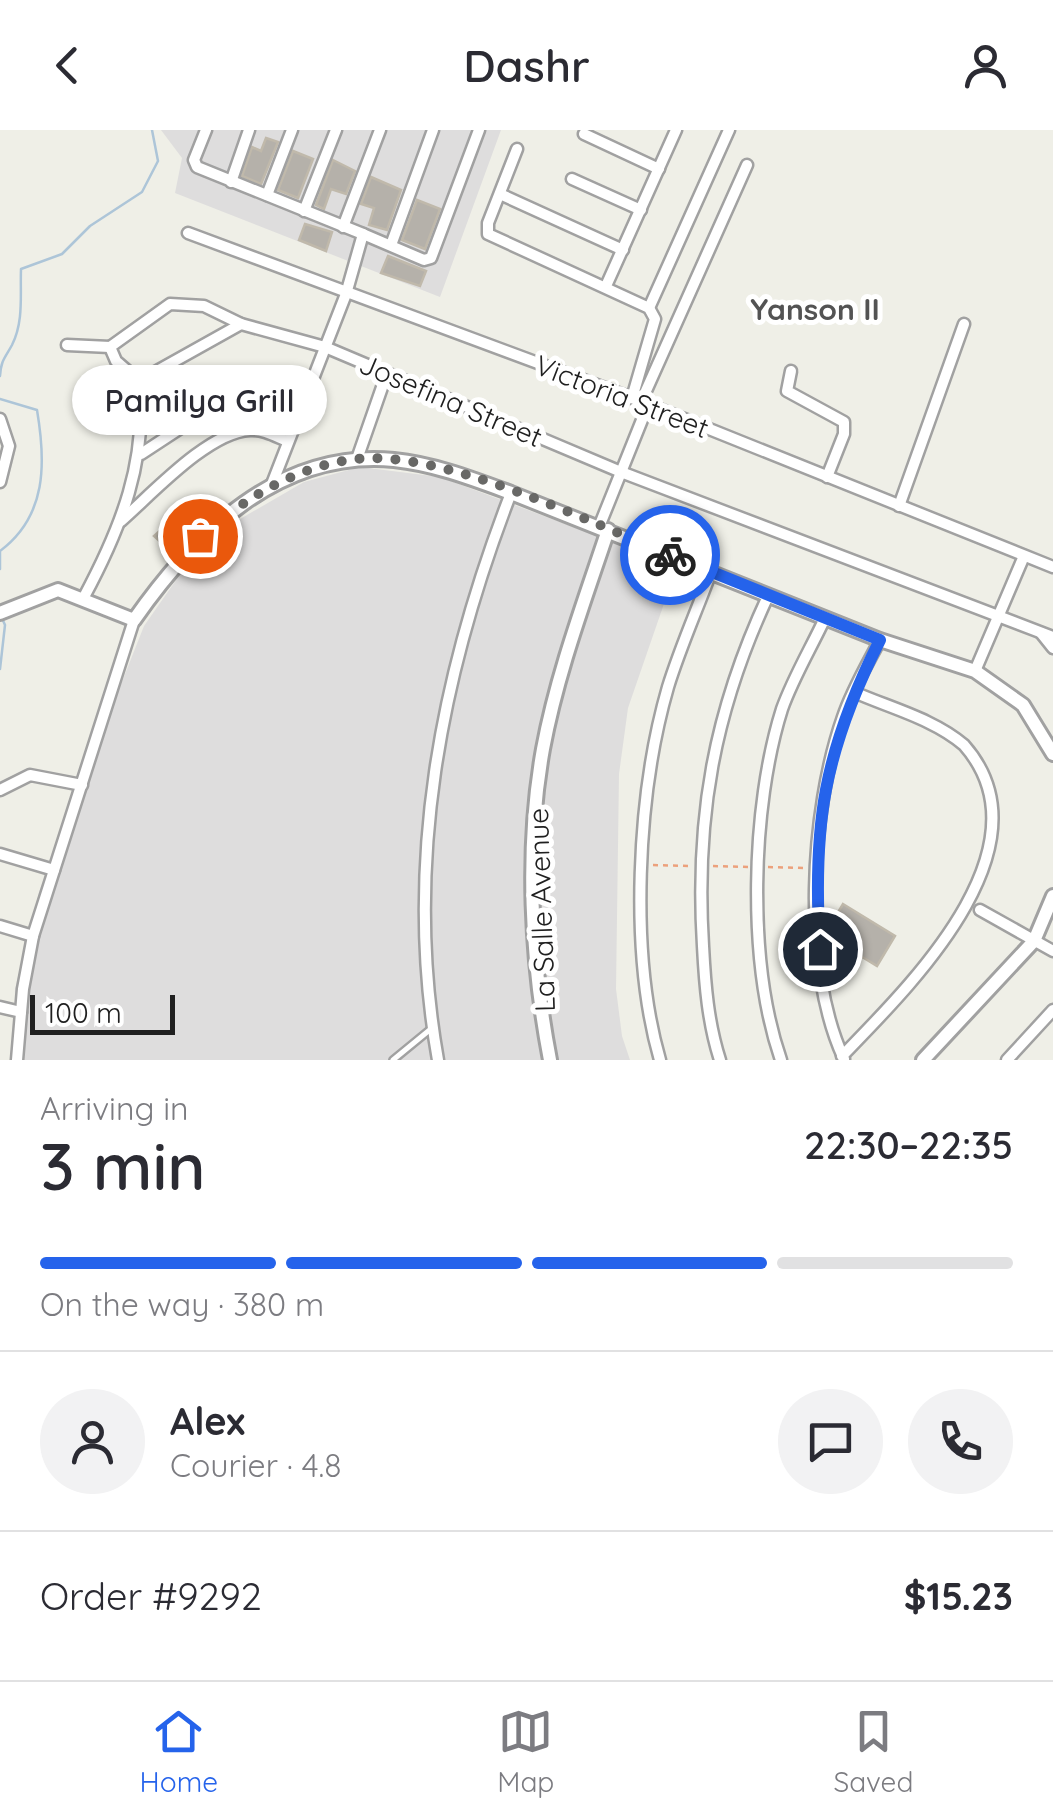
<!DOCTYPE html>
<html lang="en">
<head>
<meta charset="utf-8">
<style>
	body { margin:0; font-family:Quicksand,sans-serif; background:#f2f2f3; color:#2b2b33; height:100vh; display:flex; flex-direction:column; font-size:38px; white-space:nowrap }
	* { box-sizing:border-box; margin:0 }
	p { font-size:32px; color:#7c7c81 }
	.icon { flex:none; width:55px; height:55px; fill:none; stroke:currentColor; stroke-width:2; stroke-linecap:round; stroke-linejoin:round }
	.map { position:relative; height:930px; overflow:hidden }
	.details { display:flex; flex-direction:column; background:#fff; flex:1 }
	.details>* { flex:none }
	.scale { position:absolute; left:30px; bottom:25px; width:145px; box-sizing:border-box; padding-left:10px; border:5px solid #202020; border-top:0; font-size:28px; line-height:35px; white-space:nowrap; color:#202020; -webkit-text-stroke:8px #fff; paint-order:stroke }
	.pin { position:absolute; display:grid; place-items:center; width:85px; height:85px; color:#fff; margin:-42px; border:5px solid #fff; border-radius:50%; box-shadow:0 2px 10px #0007 }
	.courier { position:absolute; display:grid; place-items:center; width:100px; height:100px; margin:-50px; border:8px solid #2563eb; border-radius:50%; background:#fff; color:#222; box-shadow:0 2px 12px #0007 }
	.bubble { position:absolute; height:70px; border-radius:35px; background:#fff; box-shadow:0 2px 8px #0004; font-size:32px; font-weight:600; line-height:70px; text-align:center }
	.headline em { font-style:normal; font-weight:600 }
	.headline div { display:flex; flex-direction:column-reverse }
	.headline { display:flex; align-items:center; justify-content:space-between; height:170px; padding:0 40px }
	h1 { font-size:65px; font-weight:600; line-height:75px }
	.bar { display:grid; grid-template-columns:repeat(4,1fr); gap:15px 10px; align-content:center; height:120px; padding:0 40px }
	.bar i { height:12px; border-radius:8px; background:#e1e1e2 }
	.bar .on { background:#2563eb }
	.bar p { grid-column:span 4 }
	.line { display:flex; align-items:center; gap:25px; padding:0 40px; border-top:2px solid #e1e1e2 }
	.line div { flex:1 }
	.round { display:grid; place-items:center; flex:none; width:105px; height:105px; border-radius:52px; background:#f2f2f3 }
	header { display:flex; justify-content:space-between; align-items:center; height:130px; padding:0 40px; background:#fff; font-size:45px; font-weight:600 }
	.tabs { display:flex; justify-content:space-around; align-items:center; height:140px; border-top:2px solid #e1e1e2; background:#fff; font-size:28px; color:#7c7c81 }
	.tabs a { display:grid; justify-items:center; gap:5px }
	.tabs .on { color:#2563eb }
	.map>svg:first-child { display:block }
</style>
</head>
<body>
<header><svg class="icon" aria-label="back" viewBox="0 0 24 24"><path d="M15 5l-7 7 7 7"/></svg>Dashr<svg class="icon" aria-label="person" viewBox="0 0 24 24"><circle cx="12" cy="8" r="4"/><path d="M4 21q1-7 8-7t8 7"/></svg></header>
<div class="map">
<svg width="1053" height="930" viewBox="0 0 1053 930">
	<rect width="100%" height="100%" fill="#efefe7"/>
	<!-- residential -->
	<g fill="#dedddd">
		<polygon points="161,0 501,0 440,167 175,63 182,28"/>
		<polygon points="360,337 440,347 677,436 628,578 619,644 616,859 622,906 630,930 14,930 15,859 39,762 144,496 188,433 223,399 304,352"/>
	</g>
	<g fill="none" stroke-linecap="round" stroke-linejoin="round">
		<!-- stream -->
		<g stroke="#adc5d8" stroke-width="2.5">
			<path d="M0,246c1,-16 5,-18 12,-31 12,-24 8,-50 9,-76l41,-15 28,-28 52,-34 16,-31 -6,-31"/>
			<path d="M0,269l37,11c9,53 10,106 -37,141v18"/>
			<polyline points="0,539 5,495 1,486"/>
		</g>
	</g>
	<!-- building -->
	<g fill="#b5b1aa" stroke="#c0b9ab" stroke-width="2.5">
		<polygon points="266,8 278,12 261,54 242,46 252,17 261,21"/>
		<polygon points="293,21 313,29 298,68 278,60"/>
		<polygon points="333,30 355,41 346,64 331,59 324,79 316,75"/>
		<polygon points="371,47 401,60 387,100 369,95 374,78 361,74"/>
		<polygon points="417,70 440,79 425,119 402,110"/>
		<polygon points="305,94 332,102 326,121 299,110"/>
		<polygon points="388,126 426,141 420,156 381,143"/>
		<polygon points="172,390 182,398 165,416 154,406"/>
		<polygon points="843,774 895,806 877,836 825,804"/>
	</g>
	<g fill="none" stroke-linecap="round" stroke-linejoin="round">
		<defs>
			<polyline id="service" points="393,930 432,898"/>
			<g id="minor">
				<polyline points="206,0 194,30 197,37 363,104 346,164 272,354"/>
				<polyline points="584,4 659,39"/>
				<polyline points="517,19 488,93 488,104 649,178 655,189 632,268"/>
				<polyline points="572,49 641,80"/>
				<polyline points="231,52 249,0"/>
				<polyline points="500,64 623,120"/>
				<polyline points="267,65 292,0"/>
				<polyline points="304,81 336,0"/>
				<polyline points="343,97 380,0"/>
				<polyline points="188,103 632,268 1053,437"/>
				<polyline points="363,104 424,130 431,128 479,0"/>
				<polyline points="391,115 433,0"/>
				<polyline points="606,156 676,0"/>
				<polyline points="649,178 729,0"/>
				<polyline points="67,215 110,217"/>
				<polyline points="110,217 170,174 204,176 241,194 325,217 621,342 1053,507"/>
				<polyline points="791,241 787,261 844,292 844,304 827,347"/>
				<polyline points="139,251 241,194"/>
				<polyline points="641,272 747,35"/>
				<polyline points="0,289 9,316 0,352"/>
				<polyline points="141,324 237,261 269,263 300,278"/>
				<polyline points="357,329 387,243"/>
				<polyline points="899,376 964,194"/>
				<path d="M121,391c31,-27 87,-89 129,-91 13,-1 25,6 37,11"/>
				<polyline points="599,397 648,275"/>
				<path d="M84,467c37,-69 64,-137 55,-216l-23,-20 -6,-14"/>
				<polyline points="1041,503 1053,518"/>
				<polyline points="975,541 1024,426"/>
				<polyline points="0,660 30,645 82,655"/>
				<polyline points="0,724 54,740"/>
				<polyline points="980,780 1053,821"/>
				<polyline points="0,796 33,806"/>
				<polyline points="0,877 21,882"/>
				<path d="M842,926c69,-71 211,-210 122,-311 -30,-26 -74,-37 -110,-53"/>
				<path d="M844,929c-43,-92 -34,-248 -1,-342 9,-27 24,-52 37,-77"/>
				<polyline points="17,930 23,859 33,806 134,490"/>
				<path d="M438,930c-35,-195 3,-386 73,-567"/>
				<path d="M660,930c-31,-107 -23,-266 8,-373 12,-39 29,-77 43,-115"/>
				<path d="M720,930c-12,-37 -15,-75 -17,-114 -8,-128 11,-234 65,-350"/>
				<path d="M781,930c-34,-98 -30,-253 1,-351 11,-31 29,-61 43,-91"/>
				<polyline points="1007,930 1053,880"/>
			</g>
			<g id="tertiary">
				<path d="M0,483l58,-23 76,30c60,-86 145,-171 260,-160 40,4 79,19 117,33l369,147 95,31 48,34 30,49"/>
				<path d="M550,930c-19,-99 -25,-211 -7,-311 14,-75 41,-147 65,-219"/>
				<polyline points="923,930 1034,811 1053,766"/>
			</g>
		</defs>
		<!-- service casing -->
		<use href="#service" stroke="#a1a1a1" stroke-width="10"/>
		<!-- minor casing -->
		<use href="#minor" stroke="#a1a1a1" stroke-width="15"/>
		<!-- tertiary casing -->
		<use href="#tertiary" stroke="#a1a1a1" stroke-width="18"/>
		<!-- path -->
		<g stroke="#eca17c" stroke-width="2.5" stroke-dasharray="5 5" stroke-linecap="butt">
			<polyline points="653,735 690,736"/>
			<polyline points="713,736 750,737"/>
			<polyline points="768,737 805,738"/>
		</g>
		<!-- service -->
		<use href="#service" stroke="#fff" stroke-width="5"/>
		<!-- minor -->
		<use href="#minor" stroke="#fff" stroke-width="10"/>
		<!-- tertiary -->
		<use href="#tertiary" stroke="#fff" stroke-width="12"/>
	</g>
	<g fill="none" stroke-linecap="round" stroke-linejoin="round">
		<!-- done -->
		<path stroke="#686866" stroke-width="10" stroke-dasharray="0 18" d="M200,406c45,-37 96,-70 156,-77 85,-10 234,63 314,96"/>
		<!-- route -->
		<path stroke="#2563eb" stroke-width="12" d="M670,425l210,85c-56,111 -68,185 -60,309"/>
	</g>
	<g text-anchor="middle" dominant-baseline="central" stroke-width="10" stroke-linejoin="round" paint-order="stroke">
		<!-- street labels -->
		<g font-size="28" fill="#202020" stroke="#fff">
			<text transform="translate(622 266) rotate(21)">Victoria Street</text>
			<text transform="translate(451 270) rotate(23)">Josefina Street</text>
			<text transform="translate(541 780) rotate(-92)">La Salle Avenue</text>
		</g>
		<!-- neighbourhood labels -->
		<g font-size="30" font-weight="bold" fill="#535353" stroke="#fff">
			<text x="815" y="179">Yanson II</text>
		</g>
	</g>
</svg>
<div class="scale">100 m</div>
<div class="pin" style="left:200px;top:406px;background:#ea580c"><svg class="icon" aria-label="bag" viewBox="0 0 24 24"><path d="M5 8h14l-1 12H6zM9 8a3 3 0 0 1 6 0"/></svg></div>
<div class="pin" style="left:820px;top:819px;background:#1f2937"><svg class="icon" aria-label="home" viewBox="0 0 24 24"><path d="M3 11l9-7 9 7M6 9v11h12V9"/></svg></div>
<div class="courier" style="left:670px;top:425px"><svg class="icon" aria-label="bike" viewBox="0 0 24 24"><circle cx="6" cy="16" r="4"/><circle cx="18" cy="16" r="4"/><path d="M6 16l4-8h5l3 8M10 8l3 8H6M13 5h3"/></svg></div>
<div class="bubble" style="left:72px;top:235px;width:255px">Pamilya Grill</div>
</div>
<section class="details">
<div class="headline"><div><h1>3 min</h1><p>Arriving in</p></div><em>22:30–22:35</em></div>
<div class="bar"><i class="on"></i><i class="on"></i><i class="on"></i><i></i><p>On the way · 380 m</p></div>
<div class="line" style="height:180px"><a class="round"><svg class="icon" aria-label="person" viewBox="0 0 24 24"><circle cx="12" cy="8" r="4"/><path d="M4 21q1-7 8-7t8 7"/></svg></a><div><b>Alex</b><p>Courier · 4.8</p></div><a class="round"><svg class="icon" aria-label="chat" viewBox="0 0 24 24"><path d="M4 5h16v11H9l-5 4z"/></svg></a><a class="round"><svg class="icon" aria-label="phone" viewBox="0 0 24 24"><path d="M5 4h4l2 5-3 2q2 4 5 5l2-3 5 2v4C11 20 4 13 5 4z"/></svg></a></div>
<div class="line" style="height:130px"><div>Order #9292</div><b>$15.23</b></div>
</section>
<nav class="tabs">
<a class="on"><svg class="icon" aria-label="home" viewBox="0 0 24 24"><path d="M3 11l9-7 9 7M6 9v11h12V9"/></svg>Home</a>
<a><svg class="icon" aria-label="map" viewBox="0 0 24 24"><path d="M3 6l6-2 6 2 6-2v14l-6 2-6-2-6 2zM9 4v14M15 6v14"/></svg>Map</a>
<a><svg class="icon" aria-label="saved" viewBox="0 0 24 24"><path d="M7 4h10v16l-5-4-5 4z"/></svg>Saved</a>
</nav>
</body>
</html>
